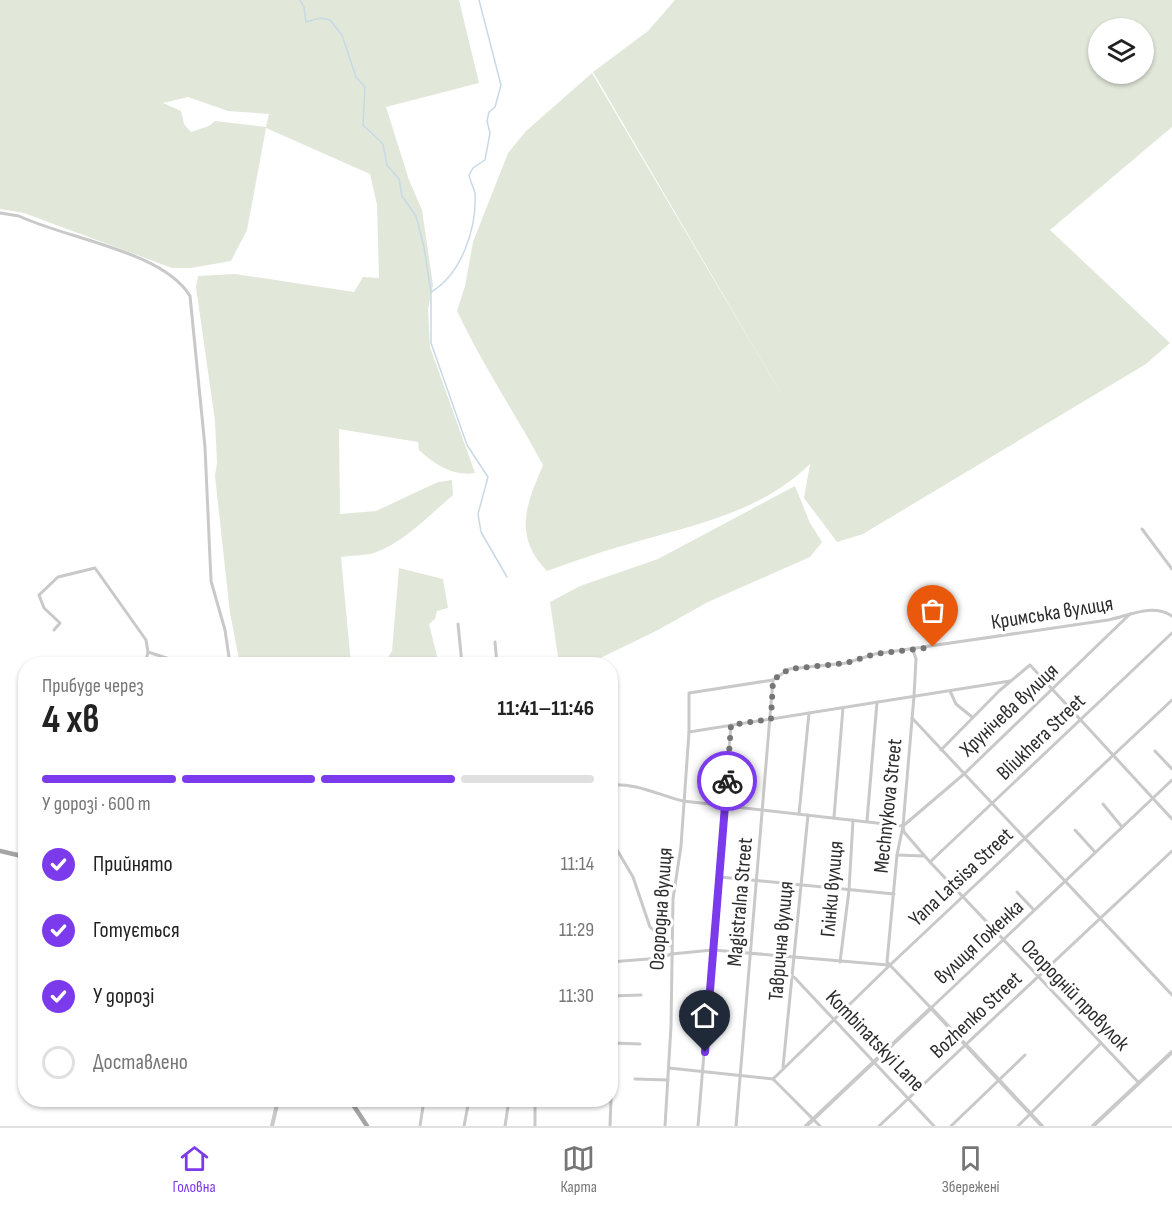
<!DOCTYPE html>
<html lang="uk">
<head>
<meta charset="utf-8">
<style>
	body { margin:0; font-family:"Sofia Sans Condensed",sans-serif; background:#f2f2f2; color:#222; height:100vh; display:flex; flex-direction:column; font-size:22px; white-space:nowrap }
	* { box-sizing:border-box; margin:0 }
	p { font-size:20px; color:#767676 }
	.icon { flex:none; width:33px; height:33px; fill:none; stroke:currentColor; stroke-width:2; stroke-linecap:round; stroke-linejoin:round }
	.map { position:relative; flex:1; overflow:hidden }
	.details { position:absolute; left:18px; top:657px; width:600px; height:450px; display:flex; flex-direction:column; background:#fff; border-radius:24px; box-shadow:0 2px 4px #0004 }
	.details>* { flex:none }
	.fabs { position:absolute; left:1088px; top:18px; display:grid; gap:12px }
	.fabs a { display:grid; place-items:center; width:66px; height:66px; border-radius:50%; background:#fff; box-shadow:0 2px 4px #0004; font-size:30px }
	.pin { position:absolute; display:grid; place-items:center; width:51px; height:51px; color:#fff; margin:-62px -26px; border-radius:50% 50% 50% 0; rotate:-45deg; box-shadow:0 0 6px #0007 }
	.pin .icon { rotate:45deg }
	.courier { position:absolute; display:grid; place-items:center; width:60px; height:60px; margin:-30px; border:4px solid #7c3aed; border-radius:50%; background:#fff; color:#222; box-shadow:0 2px 8px #0007 }
	.headline em { font-style:normal; font-weight:700 }
	.headline div { display:flex; flex-direction:column-reverse }
	.headline { display:flex; align-items:center; justify-content:space-between; height:102px; padding:0 24px }
	h1 { font-size:39px; font-weight:700; line-height:45px }
	.bar { display:grid; grid-template-columns:repeat(4,1fr); gap:9px 6px; align-content:center; height:72px; padding:0 24px }
	.bar i { height:8px; border-radius:4px; background:#e0e0e0 }
	.bar .current { background:#7c3aed }
	.bar p { grid-column:span 4 }
	ol { padding:0 24px; list-style:none }
	li { display:flex; align-items:center; gap:18px; height:66px }
	li p { margin-inline-start:auto }
	li .icon { padding:6px; border-radius:50%; background:#7c3aed; color:#fff; stroke-width:4 }
	li:last-child { color:#767676 }
	li i { width:33px; height:33px; border:3px solid #e0e0e0; border-radius:50% }
	.tab-bar { display:flex; justify-content:space-around; align-items:center; height:84px; border-top:2px solid #e0e0e0; background:#fff; font-size:16px; color:#767676 }
	.tab-bar a { display:grid; justify-items:center; gap:3px }
	.tab-bar .current { color:#7c3aed }
	.map>svg:first-child { display:block }
</style>
</head>
<body>
<div class="map">
<svg width="1172" height="1126" viewBox="0 0 1172 1126">
	<rect width="100%" height="100%" fill="#fff"/>
	<!-- green -->
	<g fill="#e1e8da" fill-rule="evenodd">
		<path d="M0,0h459l20,83 -93,24 23,73 13,30 11,75 -5,24 2,38 45,126c-21,4 -41,-9 -56,-23l-1,-8 -79,-13 1,85 36,-3 62,-29 14,-2 1,15c-25,21 -48,47 -79,58 -10,3 -22,2 -33,4l10,107h-111l-10,-51 -15,-137 2,-13 -2,-42 -19,-134 2,-11 37,-2 119,18 9,-15 16,1 -2,-73 -7,-31 -104,-46 -19,102 -16,31 -40,7h-19l-148,-55 -24,-4zM188,97l40,14 41,3 -3,13 -51,-6 -6,5 -18,6 -7,-8 -3,-13 -18,-8z"/>
		<path d="M675,0h497v127l-122,103 120,113 -24,21 -283,170 -26,8 -33,-44 6,-34c-52,51 -123,62 -188,82 -25,7 -50,16 -75,25 -34,-35 -21,-66 -4,-106 -28,-52 -61,-101 -86,-154l8,-25 8,-44 35,-89 18,-22 66,-58 197,334 -196,-335 55,-41zM1098,28h45v46h-45z"/>
		<polygon points="795,486 810,523 822,542 810,557 708,602 656,631 588,664 559,664 550,602 580,586 658,559"/>
		<polygon points="399,568 443,579 448,608 437,611 435,619 429,624 439,664 384,664 392,651"/>
	</g>
	<g fill="none" stroke-linecap="round" stroke-linejoin="round">
		<!-- stream -->
		<g stroke="#c8d9e6" stroke-width="1.5">
			<polyline points="300,0 304,7 306,22 320,18 330,20 342,35 356,77 365,87 363,125 383,144 387,165 399,179 402,196 416,216 424,247 431,292 431,343 467,445 488,477 478,514 481,532 507,577"/>
			<path d="M431,292c31,-18 46,-65 44,-99 -1,-5 -5,-12 -6,-18l4,-7 12,-8 5,-27 -3,-12 2,-9 6,-5 6,-22 -22,-85"/>
		</g>
		<!-- minor -->
		<g stroke="#c9c9c9" stroke-width="3">
			<path d="M0,213l19,3c48,23 144,35 171,80l15,151 6,134 14,49 5,34"/>
			<polyline points="1142,529 1172,569"/>
			<polyline points="458,624 462,664"/>
			<polyline points="54,630 60,623 44,608 39,595 58,577 95,568 146,640 148,652 145,664"/>
			<polyline points="495,642 497,664"/>
			<polyline points="913,650 916,659 914,696 903,826 897,855 887,962 931,1008 1172,780"/>
			<polyline points="148,652 185,664"/>
			<polyline points="950,691 956,704 972,717"/>
			<polyline points="912,718 1172,995"/>
			<polyline points="689,732 1010,681"/>
			<polyline points="941,750 999,691 1030,665 1172,819"/>
			<polyline points="1155,751 1172,769"/>
			<path d="M610,785c27,-2 48,10 73,16l220,25 1,6 26,30 209,221"/>
			<polyline points="1103,804 1122,827"/>
			<polyline points="799,814 809,713"/>
			<polyline points="834,817 843,708"/>
			<polyline points="867,821 877,702"/>
			<polyline points="903,826 964,774 1130,614"/>
			<polyline points="1075,830 1095,852"/>
			<polyline points="610,838 633,877 650,927 671,946"/>
			<polyline points="897,855 924,856"/>
			<polyline points="930,862 1172,633"/>
			<polyline points="720,877 894,894"/>
			<polyline points="1017,892 1034,910"/>
			<polyline points="610,962 661,958 671,954 713,950 888,965"/>
			<polyline points="840,962 849,890 853,820"/>
			<polyline points="794,977 934,1126"/>
			<polyline points="612,996 641,995"/>
			<polyline points="613,1043 640,1044"/>
			<polyline points="783,1067 808,815"/>
			<polyline points="669,1068 773,1079"/>
			<polyline points="635,1079 668,1080"/>
			<polyline points="773,1079 890,965 1172,700"/>
			<polyline points="773,1079 820,1126"/>
			<polyline points="535,1100 535,1126"/>
			<polyline points="420,1126 424,1100"/>
			<polyline points="464,1126 469,1100"/>
			<polyline points="505,1126 509,1100"/>
			<polyline points="610,1126 613,1043 610,967"/>
			<path d="M665,1126l6,-100 2,-127 8,-53 8,-114v-39l84,-13 16,-11 57,-6 29,-9 233,-34c21,-4 43,-17 64,-4"/>
			<polyline points="698,1126 731,725"/>
			<polyline points="736,1126 773,680"/>
			<polyline points="879,1126 1172,851"/>
			<polyline points="951,1126 1025,1055"/>
			<polyline points="1018,1126 1101,1043"/>
		</g>
		<!-- tertiary -->
		<g stroke="#c9c9c9" stroke-width="4">
			<polyline points="272,1126 278,1100"/>
			<polyline points="806,1126 931,1008 1042,1126"/>
			<polyline points="1093,1126 1172,1052"/>
		</g>
		<!-- primary -->
		<g stroke="#a4a4a4" stroke-width="4.5">
			<polyline points="0,851 26,857"/>
			<polyline points="350,1100 367,1126"/>
		</g>
	</g>
	<g fill="none" stroke-linecap="round" stroke-linejoin="round">
		<!-- done -->
		<polyline stroke="#767676" stroke-width="6" stroke-dasharray="0 10.8" points="727,781 731,725 771,719 773,680 789,669 846,663 875,654 933,647"/>
		<!-- route -->
		<polyline stroke="#7c3aed" stroke-width="8" points="705,1052 727,781"/>
	</g>
	<g text-anchor="middle" dominant-baseline="central" stroke-width="6" stroke-linejoin="round" paint-order="stroke">
		<!-- street labels -->
		<g font-size="21" fill="#2c2c2c" stroke="#fff">
			<text transform="translate(1052 613) rotate(-9)">Кримська вулиця</text>
			<text transform="translate(1009 710) rotate(-43)">Хрунічева вулиця</text>
			<text transform="translate(1041 737) rotate(-44)">Bliukhera Street</text>
			<text transform="translate(888 806) rotate(-84)">Mechnykova Street</text>
			<text transform="translate(961 877) rotate(-43)">Yana Latsisa Street</text>
			<text transform="translate(832 889) rotate(-85)">Глінки вулиця</text>
			<text transform="translate(740 902) rotate(-85)">Magistralna Street</text>
			<text transform="translate(661 909) rotate(-86)">Огородна вулиця</text>
			<text transform="translate(781 941) rotate(-85)">Таврична вулиця</text>
			<text transform="translate(979 942) rotate(-43)">вулиця Гоженка</text>
			<text transform="translate(1075 995) rotate(46)">Огородній провулок</text>
			<text transform="translate(976 1015) rotate(-43)">Bozhenko Street</text>
			<text transform="translate(875 1041) rotate(46)">Kombinatskyi Lane</text>
		</g>
	</g>
</svg>
<div class="fabs">
<a><svg class="icon" aria-label="layers" viewBox="0 0 24 24"><path d="M12 4l9 5-9 5-9-5zM3 14l9 5 9-5"/></svg></a>
</div>
<div class="pin" style="left:933px;top:647px;background:#ea580c"><svg class="icon" aria-label="bag" viewBox="0 0 24 24"><path d="M5 8h14l-1 12H6zM9 8a3 3 0 0 1 6 0"/></svg></div>
<div class="pin" style="left:705px;top:1052px;background:#1f2937"><svg class="icon" aria-label="home" viewBox="0 0 24 24"><path d="M3 11l9-7 9 7M6 9v11h12V9"/></svg></div>
<div class="courier" style="left:727px;top:781px"><svg class="icon" aria-label="bike" viewBox="0 0 24 24"><circle cx="6" cy="16" r="4"/><circle cx="18" cy="16" r="4"/><path d="M6 16l4-8h5l3 8M10 8l3 8H6M13 5h3"/></svg></div>
<section class="details">
<div class="headline"><div><h1>4 хв</h1><p>Прибуде через</p></div><em>11:41–11:46</em></div>
<div class="bar"><i class="current"></i><i class="current"></i><i class="current"></i><i></i><p>У дорозі · 600 m</p></div>
<ol>
<li><svg class="icon" aria-label="check" viewBox="0 0 24 24"><path d="M5 12l5 5 9-10"/></svg>Прийнято<p>11:14</p></li>
<li><svg class="icon" aria-label="check" viewBox="0 0 24 24"><path d="M5 12l5 5 9-10"/></svg>Готується<p>11:29</p></li>
<li><svg class="icon" aria-label="check" viewBox="0 0 24 24"><path d="M5 12l5 5 9-10"/></svg>У дорозі<p>11:30</p></li>
<li><i></i>Доставлено</li>
</ol>
</section>
</div>
<nav class="tab-bar">
<a class="current"><svg class="icon" aria-label="home" viewBox="0 0 24 24"><path d="M3 11l9-7 9 7M6 9v11h12V9"/></svg>Головна</a>
<a><svg class="icon" aria-label="map" viewBox="0 0 24 24"><path d="M3 6l6-2 6 2 6-2v14l-6 2-6-2-6 2zM9 4v14M15 6v14"/></svg>Карта</a>
<a><svg class="icon" aria-label="saved" viewBox="0 0 24 24"><path d="M7 4h10v16l-5-4-5 4z"/></svg>Збережені</a>
</nav>
</body>
</html>
